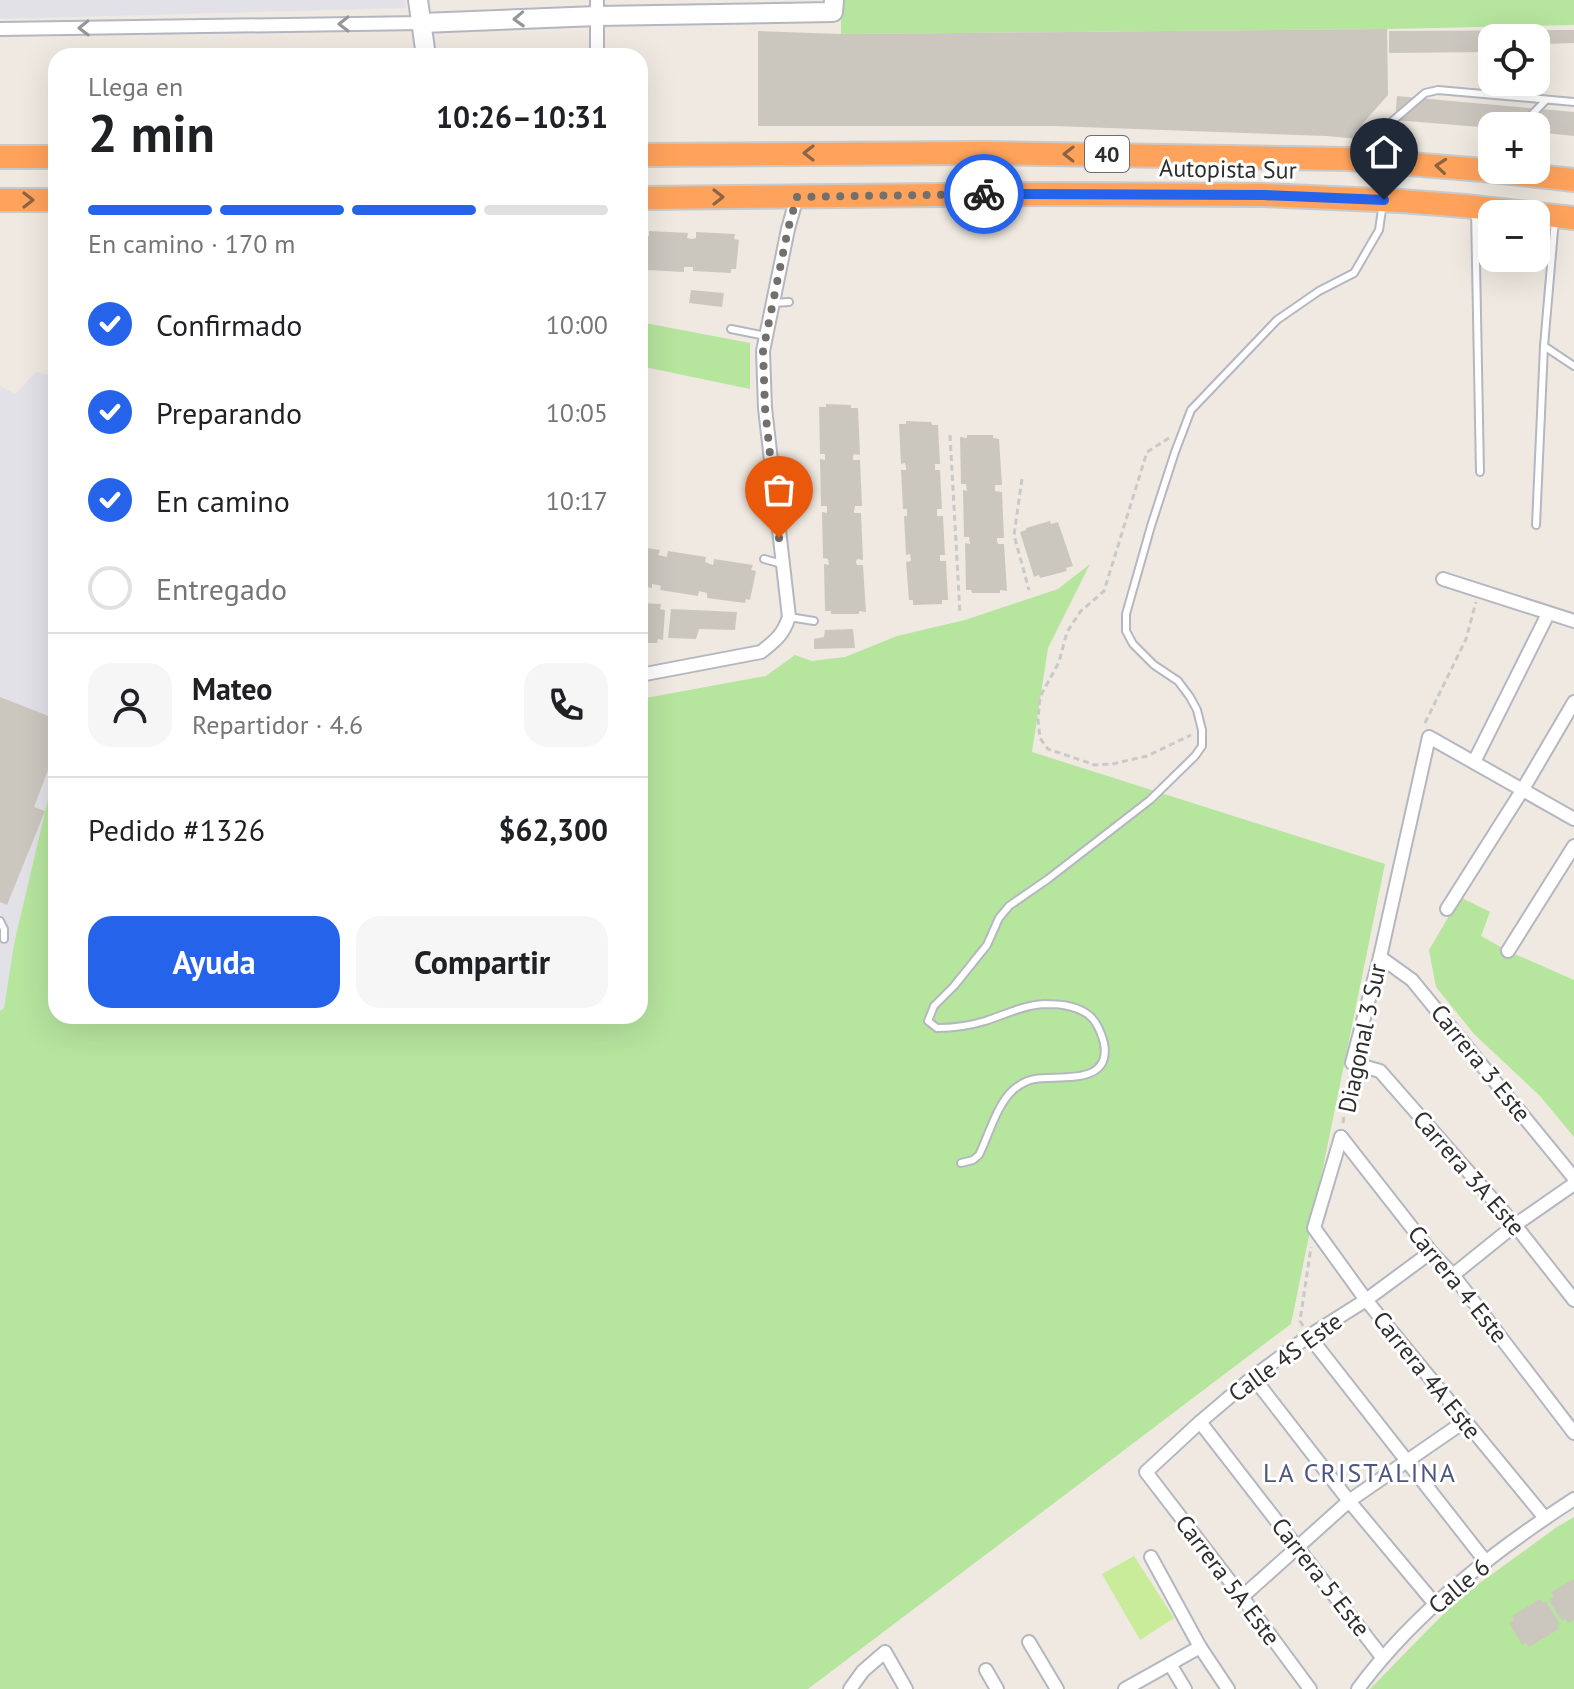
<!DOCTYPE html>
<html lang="es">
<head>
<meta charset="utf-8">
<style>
	body { margin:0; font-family:"PT Sans",sans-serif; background:#f6f6f6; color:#202124; height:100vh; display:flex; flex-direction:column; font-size:30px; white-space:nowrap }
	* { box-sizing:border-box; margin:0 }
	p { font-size:26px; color:#757577 }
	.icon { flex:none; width:44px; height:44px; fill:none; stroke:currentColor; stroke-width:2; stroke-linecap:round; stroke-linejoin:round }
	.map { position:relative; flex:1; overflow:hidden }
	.panel { position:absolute; left:48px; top:48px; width:600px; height:976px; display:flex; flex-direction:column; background:#fff; border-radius:24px; box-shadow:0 8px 32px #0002 }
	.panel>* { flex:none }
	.buttons { position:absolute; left:1478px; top:24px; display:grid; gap:16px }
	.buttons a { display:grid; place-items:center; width:72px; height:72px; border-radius:16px; background:#fff; box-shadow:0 8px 32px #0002; font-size:40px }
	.pin { position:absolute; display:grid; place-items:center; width:68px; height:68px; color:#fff; margin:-82px -34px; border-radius:50% 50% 50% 0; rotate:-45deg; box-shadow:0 0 8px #0007 }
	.pin .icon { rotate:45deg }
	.courier { position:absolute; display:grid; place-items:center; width:80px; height:80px; margin:-40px; border:6px solid #2563eb; border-radius:50%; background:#fff; color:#222; box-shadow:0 2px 10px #0007 }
	.overview em { font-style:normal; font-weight:700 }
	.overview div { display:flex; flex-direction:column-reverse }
	.overview { display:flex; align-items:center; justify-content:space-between; height:136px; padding:0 40px }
	h1 { font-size:52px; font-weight:700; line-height:60px }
	.bar { display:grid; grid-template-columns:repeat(4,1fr); gap:12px 8px; align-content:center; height:96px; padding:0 40px }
	.bar i { height:10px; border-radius:6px; background:#e0e0e0 }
	.bar .current { background:#2563eb }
	.bar p { grid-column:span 4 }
	.line { display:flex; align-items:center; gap:20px; padding:0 40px; border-top:2px solid #e0e0e0 }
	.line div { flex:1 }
	.round { display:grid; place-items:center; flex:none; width:84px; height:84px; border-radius:24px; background:#f6f6f6 }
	ol { padding:0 40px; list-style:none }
	li { display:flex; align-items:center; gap:24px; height:88px }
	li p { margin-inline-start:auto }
	li .icon { padding:8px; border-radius:50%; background:#2563eb; color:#fff; stroke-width:4 }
	li:last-child { color:#757577 }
	li i { width:44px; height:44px; border:4px solid #e0e0e0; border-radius:50% }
	.button { display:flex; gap:16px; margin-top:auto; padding:16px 40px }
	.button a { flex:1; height:92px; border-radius:24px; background:#2563eb; color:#fff; font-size:32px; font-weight:700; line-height:92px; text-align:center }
	.button a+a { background:#f6f6f6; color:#202124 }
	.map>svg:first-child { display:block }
</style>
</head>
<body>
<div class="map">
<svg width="1574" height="1689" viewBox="0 0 1574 1689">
	<rect width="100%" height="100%" fill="#efe9e1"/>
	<!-- industrial -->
	<g fill="#e3e1e8">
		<polygon points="0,0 405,0 406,8 0,19"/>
		<polygon points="36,372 56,376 56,769 14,944 4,1008 0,1011 0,386 15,394"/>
	</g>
	<!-- green -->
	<g fill="#b6e59e">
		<polygon points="841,0 1574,0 1574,25 1387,29 841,34"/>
		<polygon points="640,322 750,343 750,389 640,366"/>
		<polygon points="1090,564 1048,648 1032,752 1385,864 1291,1324 808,1689 0,1689 0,1011 4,1008 14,944 56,765 56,1016 640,1016 640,699 766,676 795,655 812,661 845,657 897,636 965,620 1058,589"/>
		<polygon points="1460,897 1490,912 1481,936 1508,951 1574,980 1574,1137 1540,1096 1474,1034 1436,987 1429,950"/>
		<polygon points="1574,1517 1574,1689 1370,1689 1459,1598 1557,1527"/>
	</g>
	<!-- pitch -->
	<polygon fill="#c9ec9a" points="1134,1556 1174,1618 1140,1640 1102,1574"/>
	<!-- building -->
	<g fill="#cbc7bf">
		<polygon points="1387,29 1388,95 1363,123 1359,139 1326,136 1054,126 758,126 758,31 841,34"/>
		<polygon points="1574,30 1574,43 1543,44 1543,52 1536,52 1536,38 1492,38 1492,52 1389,53 1389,31"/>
		<polygon points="1397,96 1574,112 1574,136 1536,132 1536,126 1492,126 1492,128 1395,120"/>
		<polygon points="649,231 688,233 687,238 692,239 696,238 696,232 735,234 734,239 739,240 736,269 731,269 731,273 693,271 693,267 684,267 684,272 646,270 646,266 640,265 640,235 649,236"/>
		<polygon points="691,290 724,293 722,307 689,303"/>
		<polygon points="826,404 851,405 851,408 858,408 860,455 854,454 853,457 853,460 860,460 862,506 855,506 854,510 854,513 861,513 863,560 857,559 856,562 857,565 863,565 866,612 859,611 859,614 831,614 831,611 825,611 824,564 829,565 828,559 823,558 822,512 827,513 827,506 821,506 820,459 825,460 825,454 820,454 819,407 826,407"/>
		<polygon points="906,421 931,422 932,425 938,425 940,464 935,464 935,470 940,470 942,509 937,509 937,516 943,516 945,555 940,555 940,561 946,561 948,600 942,600 942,604 913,605 913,600 909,600 906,562 911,561 910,554 906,555 904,516 907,516 907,509 903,509 901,470 906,470 906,467 905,463 901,464 899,424 906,424"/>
		<polygon points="967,435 993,435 993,438 999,439 1002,485 995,485 995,491 1002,492 1004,538 997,538 997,541 998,544 1004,544 1007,591 1000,590 1000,593 972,593 971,590 966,590 965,543 970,544 969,537 964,537 963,490 967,491 966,484 961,484 960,437 967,438"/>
		<polygon points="1050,521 1051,524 1058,522 1073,566 1066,568 1067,571 1040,578 1039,575 1034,577 1020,532 1026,530 1026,528"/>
		<polygon points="640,547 660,550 658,555 667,557 668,551 706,557 705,562 713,565 714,559 753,565 751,570 756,571 750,600 746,599 745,603 707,598 707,593 699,591 698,596 660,590 661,586 658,585 652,584 652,588 640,586"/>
		<polygon points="640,603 661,604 660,609 665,610 663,640 658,639 657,643 640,643"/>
		<polygon points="671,609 737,612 735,630 699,629 696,639 668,638"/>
		<polygon points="853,629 855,648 814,649 814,639 824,637 825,630"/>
		<polygon points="0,697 56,719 56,749 34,807 45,811 7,905 0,902"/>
		<polygon points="1574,1579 1574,1620 1568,1623 1565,1619 1562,1621 1549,1600 1554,1597 1551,1592"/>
		<polygon points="1540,1599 1543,1603 1546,1601 1560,1624 1557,1625 1559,1629 1529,1647 1526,1643 1522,1645 1509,1623 1514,1620 1512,1616"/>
	</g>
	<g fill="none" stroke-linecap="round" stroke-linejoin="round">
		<defs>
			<g id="lane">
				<polyline points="1521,126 1546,100"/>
				<polyline points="1354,154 1425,93 1438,90 1574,102"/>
				<polyline points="1475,210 1480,472"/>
				<polyline points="1555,219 1544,346 1574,366"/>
				<polyline points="773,303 789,302"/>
				<polyline points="731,329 766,336"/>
				<polyline points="759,481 774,486"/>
				<polyline points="1536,525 1544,346"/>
				<polyline points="764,559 782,564"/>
				<polyline points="789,617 814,621"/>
				<polyline points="0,921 4,929 4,939"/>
				<path d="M961,1163l12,-3 6,-5c10,-20 17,-49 34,-65 6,-5 14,-10 22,-11 24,-4 77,7 69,-36 -3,-11 -8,-24 -18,-30 -13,-8 -27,-9 -42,-9 -20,1 -40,11 -59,17 -16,5 -31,7 -48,7l-9,-7 6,-15 20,-20 33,-41 12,-27 10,-12 39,-27 102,-79 45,-44 7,-10v-16l-5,-20 -7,-13 -12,-16 -24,-16 -21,-21 -7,-13v-17l25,-88 24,-74 16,-42 86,-90 42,-29 35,-18 25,-43 4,-27"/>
			</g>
			<g id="street">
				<polyline points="0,29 422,23"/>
				<polyline points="597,56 597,0"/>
				<polyline points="1443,579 1574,621"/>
				<path d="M640,675l121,-23c15,-12 22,-17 28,-35l-24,-209 -2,-57 25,-122 9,-32"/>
				<polyline points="1474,762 1548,614"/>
				<polyline points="1574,819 1429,737 1380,957 1352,1063 1380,1071 1515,1225 1574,1300"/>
				<polyline points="1447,909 1523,789 1574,702"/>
				<polyline points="1508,951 1574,846"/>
				<polyline points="1380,957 1412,980 1574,1178"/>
				<polyline points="1341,1137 1314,1228 1366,1300 1545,1518"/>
				<polyline points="1341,1137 1431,1252 1453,1275 1574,1433"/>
				<polyline points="1453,1275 1515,1225 1574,1184"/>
				<polyline points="1309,1336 1486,1562"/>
				<polyline points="1253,1377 1349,1501 1435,1604"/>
				<polyline points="1200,1422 1382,1657"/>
				<polyline points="1151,1557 1200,1647 1228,1689"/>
				<polyline points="1242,1597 1349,1501 1465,1421"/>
				<polyline points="1029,1642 1057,1689"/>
				<polyline points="1170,1664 1185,1689"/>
				<polyline points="986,1670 997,1689"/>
				<polyline points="850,1689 863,1671 885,1652 906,1689"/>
				<polyline points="1125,1689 1200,1647"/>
				<polyline points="1310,1689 1242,1597 1146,1472 1200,1422 1253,1377 1309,1336 1366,1300 1431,1252"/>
				<path d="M1358,1689c57,-77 136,-138 216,-190"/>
			</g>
			<g id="secondary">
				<polyline points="418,0 426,56"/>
				<polyline points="422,23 597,16 833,12 834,0"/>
			</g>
			<g id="highway">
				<polyline points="640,155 986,153 1349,159 1483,170 1574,180"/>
				<polyline points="0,157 56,157"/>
				<polyline points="640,198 1044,194 1263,195 1401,201 1465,206 1574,218"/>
				<polyline points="0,200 56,200"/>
			</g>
		</defs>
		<!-- lane casing -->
		<use href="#lane" stroke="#b4b7c1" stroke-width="10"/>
		<!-- street casing -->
		<use href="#street" stroke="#b4b7c1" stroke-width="16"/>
		<!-- secondary casing -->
		<use href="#secondary" stroke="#b4b7c1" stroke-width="22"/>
		<!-- highway casing -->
		<use href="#highway" stroke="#c9c9c9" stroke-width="26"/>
		<!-- path -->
		<g stroke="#c9c9c9" stroke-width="3" stroke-dasharray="6 4" stroke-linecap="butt">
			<polyline points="950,435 960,614"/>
			<polyline points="1169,438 1147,452 1104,591 1080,612 1067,632 1059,662 1040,697 1038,720 1040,738 1048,749 1095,765 1112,764 1147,756 1191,735"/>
			<polyline points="1022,479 1014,535 1029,590"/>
			<polyline points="1425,723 1466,639 1476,602"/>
			<polyline points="1343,1123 1350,1075"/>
			<polyline points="1303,1326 1300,1321 1311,1247"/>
		</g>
		<!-- lane -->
		<use href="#lane" stroke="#fff" stroke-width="6"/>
		<!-- street -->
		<use href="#street" stroke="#fff" stroke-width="12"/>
		<!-- secondary -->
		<use href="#secondary" stroke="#fff" stroke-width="18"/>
		<!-- highway -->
		<use href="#highway" stroke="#ffa35c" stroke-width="22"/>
	</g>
	<!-- one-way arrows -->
	<defs><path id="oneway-chevron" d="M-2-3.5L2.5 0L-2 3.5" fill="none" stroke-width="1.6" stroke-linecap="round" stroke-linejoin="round" transform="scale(2)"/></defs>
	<g stroke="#969696">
		<use href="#oneway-chevron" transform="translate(519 19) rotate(178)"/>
		<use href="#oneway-chevron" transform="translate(344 24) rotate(179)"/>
		<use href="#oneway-chevron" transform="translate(84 28) rotate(179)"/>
	</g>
	<g stroke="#8c6343">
		<use href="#oneway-chevron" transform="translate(809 153) rotate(180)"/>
		<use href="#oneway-chevron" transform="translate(1069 154) rotate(-179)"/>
		<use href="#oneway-chevron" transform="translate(1441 166) rotate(-175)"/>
		<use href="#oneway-chevron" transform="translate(718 197)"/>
		<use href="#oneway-chevron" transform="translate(28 200)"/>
	</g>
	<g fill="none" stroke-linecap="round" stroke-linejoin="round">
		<!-- done -->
		<polyline stroke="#726f6d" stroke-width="8" stroke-dasharray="0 14.4" points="779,538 765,408 763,351 788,229 797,197 984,194"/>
		<!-- route -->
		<polyline stroke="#2563eb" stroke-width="10" points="984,194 1263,195 1384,200"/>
	</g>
	<g text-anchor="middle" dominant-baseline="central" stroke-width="6" stroke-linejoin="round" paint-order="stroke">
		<!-- shield labels -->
		<rect fill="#fff" stroke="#6d6d6d" stroke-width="2" x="1085" y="136" width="44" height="36" rx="6"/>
		<g font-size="22" font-weight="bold" fill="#2e2e2e">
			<text x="1107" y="154">40</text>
		</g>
		<!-- street labels -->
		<g font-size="24" fill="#2e2e2e" stroke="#fff">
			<text transform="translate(1228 169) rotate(1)">Autopista Sur</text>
			<text transform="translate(1362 1038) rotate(-78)">Diagonal 3 Sur</text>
			<text transform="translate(1481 1063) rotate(51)">Carrera 3 Este</text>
			<text transform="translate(1469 1173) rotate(49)">Carrera 3A Este</text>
			<text transform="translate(1458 1284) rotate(51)">Carrera 4 Este</text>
			<text transform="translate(1285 1357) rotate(-36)">Calle 4S Este</text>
			<text transform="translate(1427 1375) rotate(51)">Carrera 4A Este</text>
			<text transform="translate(1321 1577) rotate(52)">Carrera 5 Este</text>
			<text transform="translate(1228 1580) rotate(53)">Carrera 5A Este</text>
			<text transform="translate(1459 1586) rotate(-40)">Calle 6</text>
		</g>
		<!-- neighbourhood labels -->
		<g font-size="26" letter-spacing="2" fill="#4d5680" stroke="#fff">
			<text x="1360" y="1472">LA CRISTALINA</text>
		</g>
	</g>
</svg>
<div class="buttons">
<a><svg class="icon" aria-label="locate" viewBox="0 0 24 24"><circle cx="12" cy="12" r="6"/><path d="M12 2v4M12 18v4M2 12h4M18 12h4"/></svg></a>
<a>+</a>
<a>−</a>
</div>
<div class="pin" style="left:779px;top:538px;background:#ea580c"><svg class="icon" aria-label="bag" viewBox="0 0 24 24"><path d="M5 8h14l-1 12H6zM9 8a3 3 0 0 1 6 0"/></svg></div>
<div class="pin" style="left:1384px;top:200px;background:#1f2937"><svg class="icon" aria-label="home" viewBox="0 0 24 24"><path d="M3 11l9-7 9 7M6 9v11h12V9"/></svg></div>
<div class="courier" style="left:984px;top:194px"><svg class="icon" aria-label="bike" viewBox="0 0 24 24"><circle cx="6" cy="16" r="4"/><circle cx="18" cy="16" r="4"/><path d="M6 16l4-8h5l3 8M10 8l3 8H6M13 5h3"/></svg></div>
<section class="panel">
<div class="overview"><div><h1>2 min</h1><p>Llega en</p></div><em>10:26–10:31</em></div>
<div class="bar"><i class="current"></i><i class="current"></i><i class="current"></i><i></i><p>En camino · 170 m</p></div>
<ol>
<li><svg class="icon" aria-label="check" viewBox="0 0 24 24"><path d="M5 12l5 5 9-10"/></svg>Confirmado<p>10:00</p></li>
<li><svg class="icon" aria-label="check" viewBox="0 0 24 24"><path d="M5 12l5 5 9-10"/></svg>Preparando<p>10:05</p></li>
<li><svg class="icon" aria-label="check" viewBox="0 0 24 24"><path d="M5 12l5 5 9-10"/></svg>En camino<p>10:17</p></li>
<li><i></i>Entregado</li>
</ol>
<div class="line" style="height:144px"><a class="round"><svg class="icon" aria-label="person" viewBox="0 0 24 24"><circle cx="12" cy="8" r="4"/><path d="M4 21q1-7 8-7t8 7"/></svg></a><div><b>Mateo</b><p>Repartidor · 4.6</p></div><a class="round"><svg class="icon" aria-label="phone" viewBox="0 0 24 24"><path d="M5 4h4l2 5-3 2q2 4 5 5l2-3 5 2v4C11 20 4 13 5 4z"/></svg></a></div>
<div class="line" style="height:104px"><div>Pedido #1326</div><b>$62,300</b></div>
<div class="button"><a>Ayuda</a><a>Compartir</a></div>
</section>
</div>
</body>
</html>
